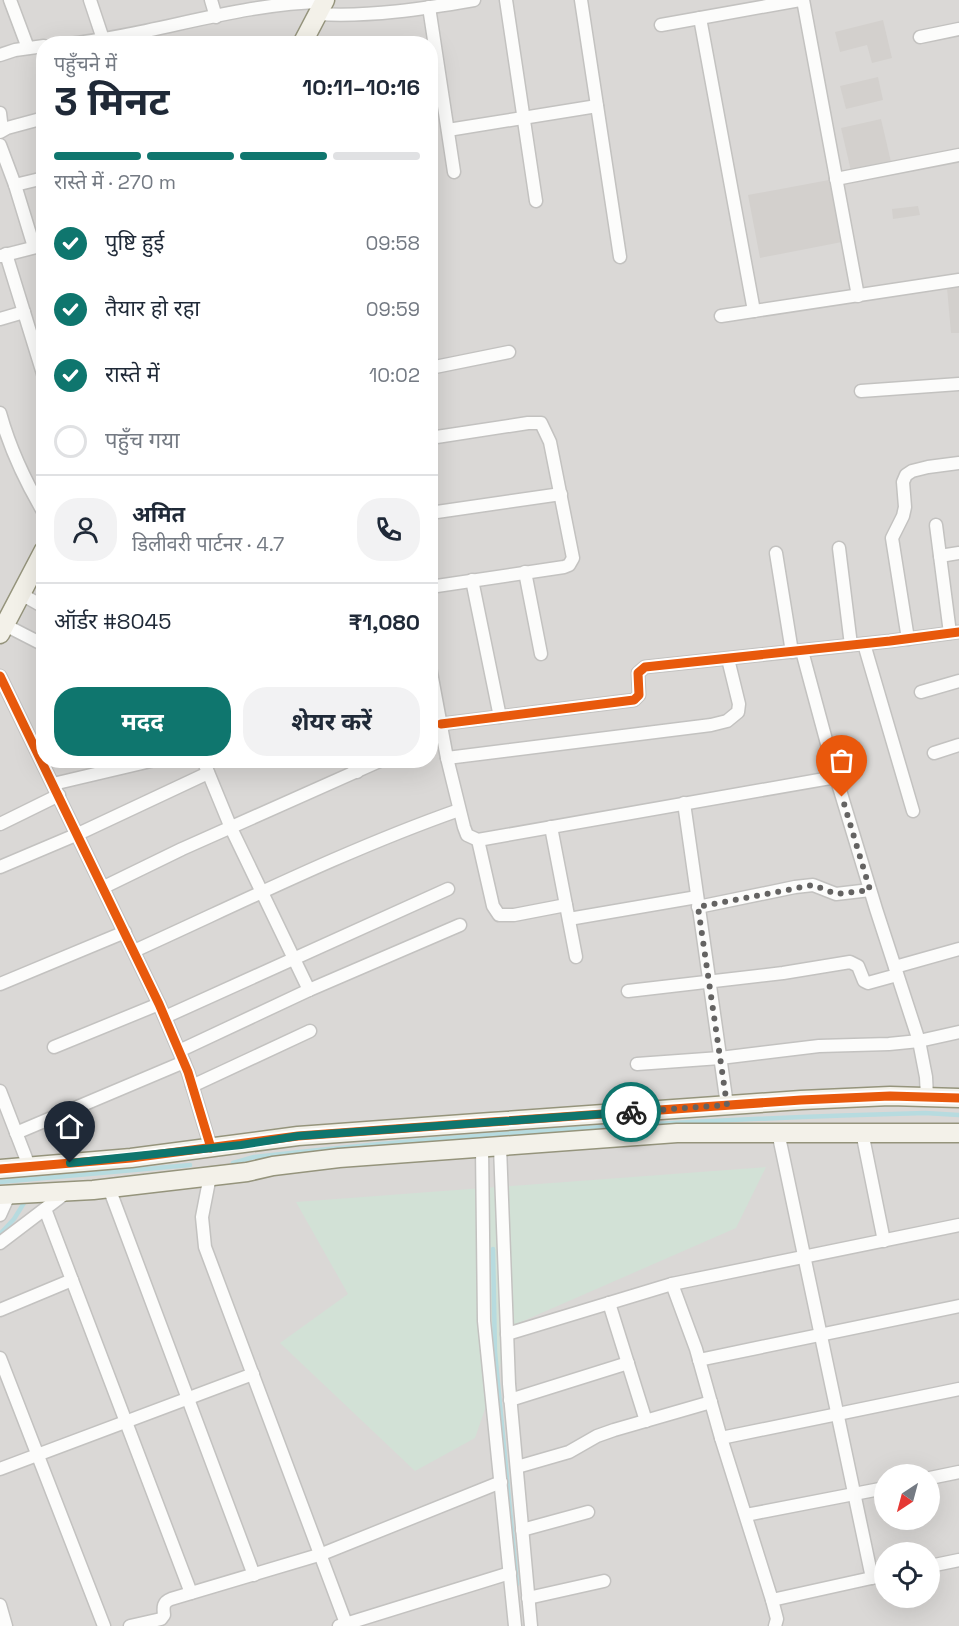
<!DOCTYPE html>
<html lang="hi">
<head>
<meta charset="utf-8">
<style>
	body { margin:0; font-family:"Space Grotesk","Noto Sans Devanagari",sans-serif; background:#f2f2f3; color:#1f2937; height:100vh; display:flex; flex-direction:column; font-size:22px; white-space:nowrap }
	* { box-sizing:border-box; margin:0 }
	p { font-size:20px; color:#747a83 }
	.icon { flex:none; width:33px; height:33px; fill:none; stroke:currentColor; stroke-width:2; stroke-linecap:round; stroke-linejoin:round }
	.map { position:relative; flex:1; overflow:hidden }
	.panel { position:absolute; left:36px; top:36px; width:402px; height:732px; display:flex; flex-direction:column; background:#fff; border-radius:24px; box-shadow:0 6px 24px #0002 }
	.panel>* { flex:none }
	.needle { width:39px; rotate:216deg }
	.tools { position:absolute; left:874px; top:1464px; display:grid; gap:12px }
	.tools a { display:grid; place-items:center; width:66px; height:66px; border-radius:50%; background:#fff; box-shadow:0 6px 24px #0002; font-size:30px }
	.pin { position:absolute; display:grid; place-items:center; width:51px; height:51px; color:#fff; margin:-62px -26px; border-radius:50% 50% 50% 0; rotate:-45deg; box-shadow:0 0 6px #0007 }
	.pin .icon { rotate:45deg }
	.courier { position:absolute; display:grid; place-items:center; width:60px; height:60px; margin:-30px; border:4px solid #0f766e; border-radius:50%; background:#fff; color:#222; box-shadow:0 2px 8px #0007 }
	.summary em { font-style:normal; font-weight:700 }
	.summary div { display:flex; flex-direction:column-reverse }
	.summary { display:flex; align-items:center; justify-content:space-between; height:102px; padding:0 18px }
	h1 { font-size:39px; font-weight:700; line-height:45px }
	.bar { display:grid; grid-template-columns:repeat(4,1fr); gap:9px 6px; align-content:center; height:72px; padding:0 18px }
	.bar i { height:8px; border-radius:4px; background:#e0e1e3 }
	.bar .current { background:#0f766e }
	.bar p { grid-column:span 4 }
	.line { display:flex; align-items:center; gap:15px; padding:0 18px; border-top:2px solid #e0e1e3 }
	.line div { flex:1 }
	.round { display:grid; place-items:center; flex:none; width:63px; height:63px; border-radius:24px; background:#f2f2f3 }
	ol { padding:0 18px; list-style:none }
	li { display:flex; align-items:center; gap:18px; height:66px }
	li p { margin-inline-start:auto }
	li .icon { padding:6px; border-radius:50%; background:#0f766e; color:#fff; stroke-width:4 }
	li:last-child { color:#747a83 }
	li i { width:33px; height:33px; border:3px solid #e0e1e3; border-radius:50% }
	.cta { display:flex; gap:12px; margin-top:auto; padding:12px 18px }
	.cta a { flex:1; height:69px; border-radius:24px; background:#0f766e; color:#fff; font-size:24px; font-weight:700; line-height:69px; text-align:center }
	.cta a+a { background:#f2f2f3; color:#1f2937 }
	.map>svg:first-child { display:block }
</style>
</head>
<body>
<div class="map">
<svg width="959" height="1626" viewBox="0 0 959 1626">
	<rect width="100%" height="100%" fill="#ebe8e4"/>
	<!-- residential -->
	<path fill="#dad8d6" fill-rule="evenodd" d="M0,0h959v1626h-959zM44,44h386v716h-386zM885,1474h45v46h-45zM885,1552h45v46h-45z"/>
	<!-- wetland -->
	<polygon fill="#d2e1d6" points="766,1167 736,1228 514,1325 475,1438 415,1471 280,1343 348,1294 296,1202"/>
	<g fill="none" stroke-linecap="round" stroke-linejoin="round">
		<!-- stream -->
		<g stroke="#b7dbdf" stroke-width="4.5">
			<path d="M233,1163l21,-6c223,-25 447,-38 671,-44l34,2"/>
			<polyline points="0,1182 190,1165"/>
			<polyline points="0,1234 14,1219 24,1203"/>
			<polyline points="493,1249 495,1352 517,1584"/>
		</g>
	</g>
	<!-- building -->
	<g fill="#d3d0cd">
		<polygon points="883,20 892,58 872,63 867,45 840,52 835,32"/>
		<polygon points="878,77 883,100 846,109 840,86"/>
		<polygon points="881,119 891,162 851,171 841,128"/>
		<polygon points="829,180 842,242 760,258 748,195"/>
		<polygon points="918,206 920,215 893,219 892,209"/>
		<polygon points="959,287 959,333 951,333 947,288"/>
	</g>
	<g fill="none" stroke-linecap="round" stroke-linejoin="round">
		<defs>
			<g id="street">
				<polyline points="10,0 28,48"/>
				<polyline points="90,0 103,39"/>
				<polyline points="211,0 216,17"/>
				<polyline points="506,0 536,201"/>
				<polyline points="581,0 620,257"/>
				<polyline points="803,0 858,296"/>
				<polyline points="429,7 454,172"/>
				<path d="M318,14c53,3 104,-5 156,-14"/>
				<polyline points="700,18 754,311"/>
				<polyline points="661,25 800,0"/>
				<polyline points="920,37 959,29"/>
				<path d="M68,44c86,-9 170,-41 256,-42"/>
				<polyline points="0,55 15,50 44,46"/>
				<polyline points="0,113 2,130"/>
				<polyline points="448,130 597,106"/>
				<polyline points="0,132 7,128 44,118"/>
				<polyline points="0,145 15,185 34,247"/>
				<polyline points="836,179 959,155"/>
				<polyline points="15,185 44,178"/>
				<polyline points="6,254 44,377"/>
				<polyline points="1,256 44,245"/>
				<polyline points="721,316 959,280"/>
				<polyline points="0,319 24,312"/>
				<polyline points="430,368 509,352"/>
				<polyline points="861,391 959,384"/>
				<path d="M0,413c10,36 25,68 44,100"/>
				<polyline points="430,438 528,423 541,423 550,442 573,558 569,565 564,567 430,587"/>
				<polyline points="430,513 561,494"/>
				<polyline points="936,525 950,633"/>
				<polyline points="839,548 851,645"/>
				<polyline points="776,553 792,652"/>
				<polyline points="940,556 959,553"/>
				<polyline points="525,572 541,654"/>
				<polyline points="472,580 500,717"/>
				<polyline points="21,594 44,607"/>
				<polyline points="5,625 44,645"/>
				<polyline points="908,639 892,538 903,516 905,507 903,482 906,475 912,471 928,467 959,463"/>
				<polyline points="864,644 913,811"/>
				<polyline points="802,651 836,777 876,909 919,1041 926,1077 927,1097"/>
				<polyline points="430,667 447,758 464,827 467,835 478,840 836,777"/>
				<polyline points="0,676 159,1004 188,1072 211,1148"/>
				<polyline points="921,692 959,681"/>
				<polyline points="441,724 634,700 639,695 638,673 645,667 890,641 959,632"/>
				<polyline points="934,753 959,745"/>
				<polyline points="447,758 711,725 727,721 738,712 739,704 728,659"/>
				<polyline points="203,760 231,828 309,990"/>
				<polyline points="351,760 357,772"/>
				<polyline points="53,784 155,760"/>
				<polyline points="684,803 727,1105"/>
				<polyline points="0,824 59,795"/>
				<polyline points="551,827 576,957"/>
				<polyline points="478,840 493,906 499,915 514,915 566,905"/>
				<polyline points="0,867 78,834 208,773"/>
				<polyline points="104,887 182,849 382,760"/>
				<polyline points="698,907 795,887 813,885 836,894 870,890"/>
				<polyline points="569,919 697,897"/>
				<path d="M134,951c108,-49 214,-102 325,-141"/>
				<polyline points="895,967 959,949"/>
				<polyline points="0,984 125,932"/>
				<polyline points="628,991 783,973 850,962 858,966 864,981 868,983 897,975"/>
				<polyline points="165,1017 448,889"/>
				<polyline points="54,1047 159,1004"/>
				<polyline points="179,1051 309,990 460,925"/>
				<polyline points="637,1064 720,1058 819,1046 889,1044 919,1041 959,1032"/>
				<polyline points="192,1086 310,1031"/>
				<polyline points="0,1091 29,1166"/>
				<polyline points="778,1132 872,1578"/>
				<polyline points="862,1132 884,1241"/>
				<polyline points="16,1133 184,1062"/>
				<polyline points="500,1147 509,1384 531,1626"/>
				<polyline points="482,1148 484,1321 515,1626"/>
				<polyline points="210,1176 202,1217 205,1247 347,1626"/>
				<polyline points="109,1188 254,1575"/>
				<polyline points="45,1209 191,1593"/>
				<polyline points="0,1215 9,1195"/>
				<polyline points="0,1243 67,1192"/>
				<polyline points="672,1284 696,1349 721,1438 772,1600 777,1619 775,1626"/>
				<polyline points="609,1303 646,1421"/>
				<polyline points="0,1310 72,1280"/>
				<polyline points="507,1334 672,1284 959,1225"/>
				<polyline points="0,1358 104,1626"/>
				<polyline points="699,1360 959,1306"/>
				<polyline points="510,1400 628,1363"/>
				<polyline points="721,1438 959,1389"/>
				<polyline points="517,1467 569,1452 597,1436 614,1430 711,1402"/>
				<polyline points="0,1469 253,1374"/>
				<polyline points="930,1478 959,1472"/>
				<polyline points="746,1515 885,1488"/>
				<polyline points="522,1530 588,1512"/>
				<polyline points="930,1566 959,1560"/>
				<polyline points="528,1598 604,1581"/>
				<polyline points="772,1600 885,1575"/>
				<polyline points="0,1605 6,1626"/>
				<path d="M130,1626l31,-7 3,-4c-1,-8 -1,-13 7,-16l151,-45 179,-72"/>
				<polyline points="339,1626 510,1573"/>
			</g>
			<g id="secondary">
				<polyline points="302,44 325,0"/>
				<polyline points="0,634 44,550"/>
				<polyline points="0,1169 131,1158 298,1136 491,1122 801,1100 890,1096 959,1098"/>
				<polyline points="0,1195 93,1190 247,1172 273,1166 339,1158 677,1133 959,1133"/>
			</g>
		</defs>
		<!-- street casing -->
		<use href="#street" stroke="#c3c2c0" stroke-width="15"/>
		<!-- secondary casing -->
		<use href="#secondary" stroke="#95947c" stroke-width="21"/>
		<!-- street -->
		<use href="#street" stroke="#fcfcfb" stroke-width="12"/>
		<!-- secondary -->
		<use href="#secondary" stroke="#f3f1e9" stroke-width="18"/>
		<defs>
			<g id="cycleway">
				<polyline points="0,676 159,1004 188,1072 211,1148"/>
				<polyline points="441,724 634,700 639,695 638,673 645,667 890,641 959,632"/>
				<polyline points="0,1169 131,1158 298,1136 491,1122 801,1100 890,1096 959,1098"/>
			</g>
		</defs>
		<!-- cycleway casing -->
		<use href="#cycleway" stroke="#fff" stroke-width="13"/>
		<!-- cycleway -->
		<use href="#cycleway" stroke="#e8590c" stroke-width="9"/>
	</g>
	<g fill="none" stroke-linecap="round" stroke-linejoin="round">
		<!-- done -->
		<polyline stroke="#646362" stroke-width="6" stroke-dasharray="0 10.8" points="631,1112 727,1105 698,907 813,885 836,894 870,890 842,797"/>
		<!-- route -->
		<polyline stroke="#0f766e" stroke-width="8" points="70,1163 241,1145 298,1136 631,1112"/>
	</g>
</svg>
<div class="tools">
<a><svg class="needle" viewBox="-14 -14 28 28"><path d="M0-13l5 13h-10z" fill="#e53935"/><path d="M0 13l5-13h-10z" fill="#747a83"/></svg></a>
<a><svg class="icon" aria-label="locate" viewBox="0 0 24 24"><circle cx="12" cy="12" r="6"/><path d="M12 2v4M12 18v4M2 12h4M18 12h4"/></svg></a>
</div>
<div class="pin" style="left:842px;top:797px;background:#ea580c"><svg class="icon" aria-label="bag" viewBox="0 0 24 24"><path d="M5 8h14l-1 12H6zM9 8a3 3 0 0 1 6 0"/></svg></div>
<div class="pin" style="left:70px;top:1163px;background:#1f2937"><svg class="icon" aria-label="home" viewBox="0 0 24 24"><path d="M3 11l9-7 9 7M6 9v11h12V9"/></svg></div>
<div class="courier" style="left:631px;top:1112px"><svg class="icon" aria-label="bike" viewBox="0 0 24 24"><circle cx="6" cy="16" r="4"/><circle cx="18" cy="16" r="4"/><path d="M6 16l4-8h5l3 8M10 8l3 8H6M13 5h3"/></svg></div>
<section class="panel">
<div class="summary"><div><h1>3 मिनट</h1><p>पहुँचने में</p></div><em>10:11–10:16</em></div>
<div class="bar"><i class="current"></i><i class="current"></i><i class="current"></i><i></i><p>रास्ते में · 270 m</p></div>
<ol>
<li><svg class="icon" aria-label="check" viewBox="0 0 24 24"><path d="M5 12l5 5 9-10"/></svg>पुष्टि हुई<p>09:58</p></li>
<li><svg class="icon" aria-label="check" viewBox="0 0 24 24"><path d="M5 12l5 5 9-10"/></svg>तैयार हो रहा<p>09:59</p></li>
<li><svg class="icon" aria-label="check" viewBox="0 0 24 24"><path d="M5 12l5 5 9-10"/></svg>रास्ते में<p>10:02</p></li>
<li><i></i>पहुँच गया</li>
</ol>
<div class="line" style="height:108px"><a class="round"><svg class="icon" aria-label="person" viewBox="0 0 24 24"><circle cx="12" cy="8" r="4"/><path d="M4 21q1-7 8-7t8 7"/></svg></a><div><b>अमित</b><p>डिलीवरी पार्टनर · 4.7</p></div><a class="round"><svg class="icon" aria-label="phone" viewBox="0 0 24 24"><path d="M5 4h4l2 5-3 2q2 4 5 5l2-3 5 2v4C11 20 4 13 5 4z"/></svg></a></div>
<div class="line" style="height:78px"><div>ऑर्डर #8045</div><b>₹1,080</b></div>
<div class="cta"><a>मदद</a><a>शेयर करें</a></div>
</section>
</div>
</body>
</html>
